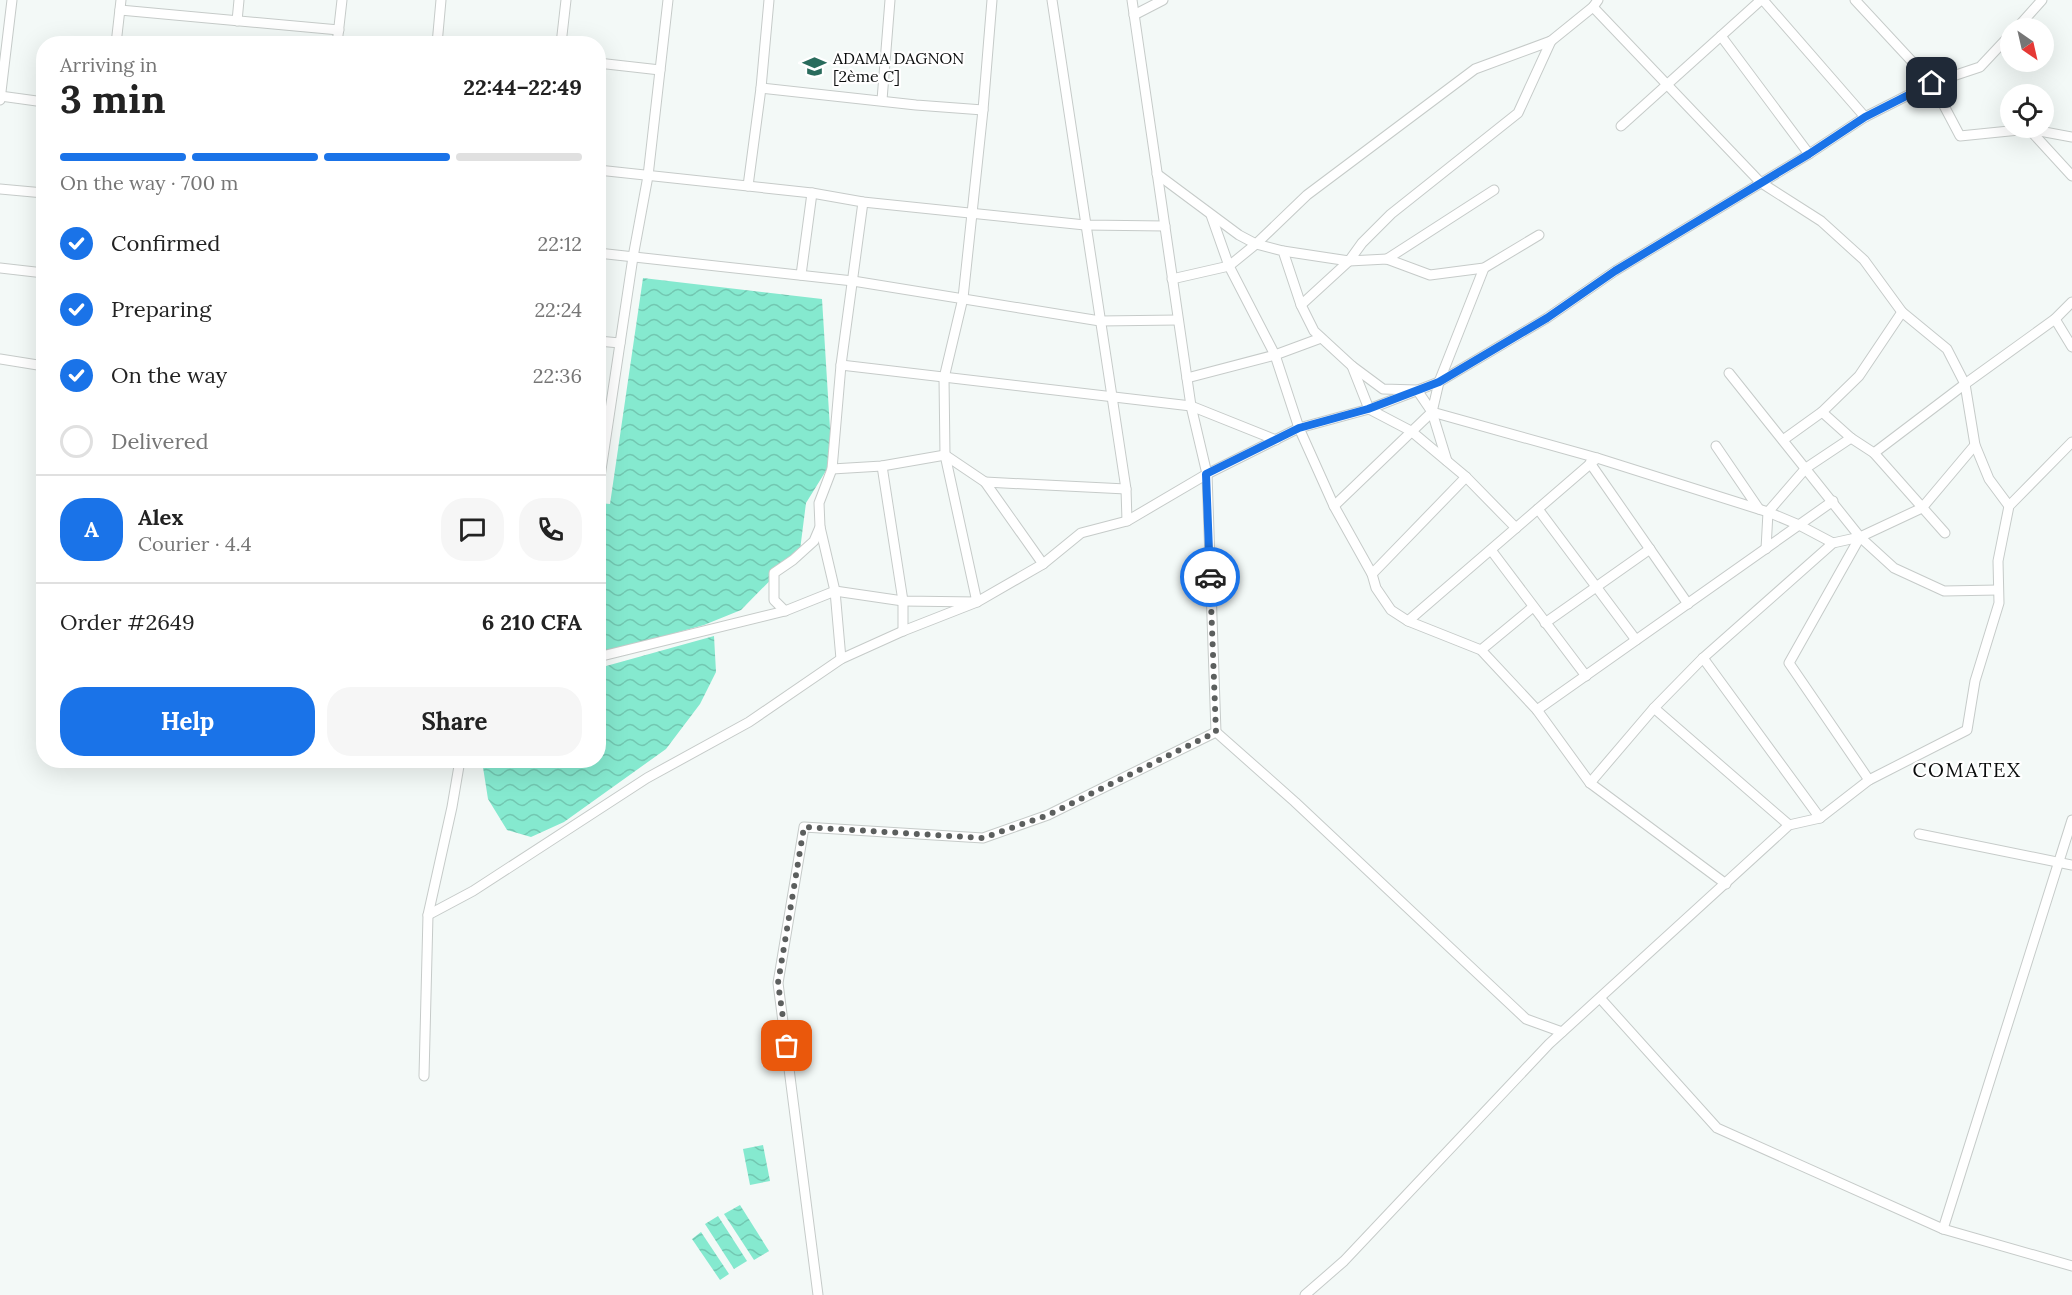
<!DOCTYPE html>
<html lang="en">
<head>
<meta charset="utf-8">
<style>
	body { margin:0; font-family:Lora,serif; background:#f6f6f6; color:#222; height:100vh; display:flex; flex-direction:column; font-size:22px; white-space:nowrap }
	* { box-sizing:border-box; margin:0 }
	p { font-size:20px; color:#767676 }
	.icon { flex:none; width:33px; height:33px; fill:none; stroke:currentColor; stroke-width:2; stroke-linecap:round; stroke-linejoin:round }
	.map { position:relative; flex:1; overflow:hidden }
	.side { position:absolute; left:36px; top:36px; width:570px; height:732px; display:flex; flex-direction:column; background:#fff; border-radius:24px; box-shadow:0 6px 24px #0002 }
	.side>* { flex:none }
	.needle { width:39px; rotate:146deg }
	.controls { position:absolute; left:2000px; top:18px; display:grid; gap:12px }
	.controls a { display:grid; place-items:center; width:54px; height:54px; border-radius:50%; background:#fff; box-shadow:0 6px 24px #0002; font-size:30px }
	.pin { position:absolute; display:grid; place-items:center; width:51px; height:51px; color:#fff; margin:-26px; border-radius:12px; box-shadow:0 3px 9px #0006 }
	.courier { position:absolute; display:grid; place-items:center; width:60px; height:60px; margin:-30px; border:4px solid #1a73e8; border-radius:50%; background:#fff; color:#222; box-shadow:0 2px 8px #0007 }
	.summary em { font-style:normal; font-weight:800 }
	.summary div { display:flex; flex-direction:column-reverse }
	.summary { display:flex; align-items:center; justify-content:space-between; height:102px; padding:0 24px }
	h1 { font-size:39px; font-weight:800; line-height:45px }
	.bar { display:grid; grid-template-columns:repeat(4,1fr); gap:9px 6px; align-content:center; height:72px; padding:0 24px }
	.bar i { height:8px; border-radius:4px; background:#e0e0e0 }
	.bar .current { background:#1a73e8 }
	.bar p { grid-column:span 4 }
	.line { display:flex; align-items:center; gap:15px; padding:0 24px; border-top:2px solid #e0e0e0 }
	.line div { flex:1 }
	.round { display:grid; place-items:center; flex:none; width:63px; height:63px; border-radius:24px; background:#f6f6f6 }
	ol { padding:0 24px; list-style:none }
	li { display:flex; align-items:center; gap:18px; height:66px }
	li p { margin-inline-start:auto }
	li .icon { padding:6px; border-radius:50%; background:#1a73e8; color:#fff; stroke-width:4 }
	li:last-child { color:#767676 }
	li i { width:33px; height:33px; border:3px solid #e0e0e0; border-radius:50% }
	.cta { display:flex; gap:12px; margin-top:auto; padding:12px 24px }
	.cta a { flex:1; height:69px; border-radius:24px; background:#1a73e8; color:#fff; font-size:24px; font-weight:800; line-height:69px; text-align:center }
	.cta a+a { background:#f6f6f6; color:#222 }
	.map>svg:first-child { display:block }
</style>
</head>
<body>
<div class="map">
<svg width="2072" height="1295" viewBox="0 0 2072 1295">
	<defs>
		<pattern id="water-waves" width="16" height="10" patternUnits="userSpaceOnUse" patternTransform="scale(1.5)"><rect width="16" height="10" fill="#85e9cf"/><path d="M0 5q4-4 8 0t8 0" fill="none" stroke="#72c7b1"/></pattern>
	</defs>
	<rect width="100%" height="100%" fill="#f3f9f7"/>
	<!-- water -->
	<g fill="url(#water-waves)">
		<polygon points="643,278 822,299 832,461 806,503 800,550 741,610 704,625 599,654 599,503 610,504"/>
		<polygon points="714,636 716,672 700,704 666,749 564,822 531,837 507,830 488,799 482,761 598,760 599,668"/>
		<polygon points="763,1145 770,1181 750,1185 743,1149"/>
		<polygon points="740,1205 769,1251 754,1260 724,1214"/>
		<polygon points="718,1216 747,1261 734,1269 705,1224"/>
		<polygon points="701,1232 729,1274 720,1280 692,1239"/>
	</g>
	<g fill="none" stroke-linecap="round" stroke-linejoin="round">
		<defs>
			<g id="minor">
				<polyline points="1052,0 1126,489 1127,521"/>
				<polyline points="1132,0 1191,406 1207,474 1216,732"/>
				<polyline points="1763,0 1865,117"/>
				<polyline points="1855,0 1932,83 1960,136 2029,129 2072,137"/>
				<polyline points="1593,7 1760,182 1821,221 1864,260 1902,312 1947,349 1965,384 1975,445 1989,479 2009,506"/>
				<polyline points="120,10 339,30"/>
				<polyline points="1134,15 1163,0"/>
				<polyline points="237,21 239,0"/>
				<polyline points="2017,28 2042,0"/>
				<polyline points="1721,36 1809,154"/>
				<polyline points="116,44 121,0"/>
				<polyline points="337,44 342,0"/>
				<polyline points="437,44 441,0"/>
				<polyline points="561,44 566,0"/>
				<polyline points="598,63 660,70"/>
				<polyline points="761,88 916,105 983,110"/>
				<polyline points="0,96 44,102"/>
				<polyline points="0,100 12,0"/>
				<polyline points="882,100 890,0"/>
				<polyline points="1621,126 1761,0"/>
				<polyline points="2029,129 2072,176"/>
				<polyline points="598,170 812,193 863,202 1085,225 1165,226"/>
				<polyline points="1157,174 1239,235 1256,244 1283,251 1301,305 1314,331 1352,366 1369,409 1411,431 1466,477 1516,528"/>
				<polyline points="748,186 761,88 769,0"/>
				<polyline points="0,189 44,193"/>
				<polyline points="1211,215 1229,266 1275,355 1299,428 1334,506 1372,574 1376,588 1391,610 1408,621 1481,650 1537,710 1590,783 1726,884"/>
				<polyline points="1283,251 1349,261 1387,259 1430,275 1484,268 1539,235"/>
				<polyline points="598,253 853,281 1100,321 1178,320"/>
				<polyline points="1387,259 1494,190"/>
				<polyline points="0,268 44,273"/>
				<polyline points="801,275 812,193"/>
				<polyline points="1172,279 1229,266 1256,244 1307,195 1475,69 1551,41 1593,7 1598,0"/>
				<polyline points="1301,305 1349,261 1362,243 1391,214 1518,113 1551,41"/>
				<polyline points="2055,319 2072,347"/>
				<polyline points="598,341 620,343"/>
				<polyline points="0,359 44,366"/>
				<polyline points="841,365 1191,406 1276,440"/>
				<polyline points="1352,366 1383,389 1417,390 1432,412 1597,458 1768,512 1799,525 1833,543"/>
				<polyline points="1729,373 1860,537 1894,568 1944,591 1998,590"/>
				<polyline points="1187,378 1275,355 1321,338"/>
				<polyline points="1822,412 1851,438 1874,453 1945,533"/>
				<polyline points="1783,440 1822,412 1859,376 1902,312"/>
				<polyline points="1716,446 1759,509"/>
				<polyline points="1874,453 1965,384 2055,319 2072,302"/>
				<polyline points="1447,461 1432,412 1439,382 1484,268"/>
				<polyline points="1590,463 1688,604"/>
				<polyline points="882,466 903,601 903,631"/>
				<polyline points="832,469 882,466 945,455 985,482 1043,564"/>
				<polyline points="985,482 1126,489"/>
				<polyline points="598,490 633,257 648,176 668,0"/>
				<polyline points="1334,506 1432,412"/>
				<polyline points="1538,509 1636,640"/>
				<polyline points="820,527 835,591 841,659"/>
				<polyline points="1860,537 1789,663 1869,780"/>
				<polyline points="1766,549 1768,512 1806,468 1851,438"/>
				<polyline points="1491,550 1586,676"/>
				<polyline points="1372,574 1466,477"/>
				<polyline points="785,611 774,600 774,573 793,560 814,541 820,527 819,503 832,469 841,365 863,202"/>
				<polyline points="1408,621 1597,458"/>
				<polyline points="1545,623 1650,549"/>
				<polyline points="1481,650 1533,607"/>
				<polyline points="598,657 785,611 835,591 903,601 977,602 945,455 944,378 963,298 983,110 992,0"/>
				<polyline points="1703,658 1820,818"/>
				<polyline points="1654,708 1789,825"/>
				<polyline points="1537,710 1833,501"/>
				<polyline points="1590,783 1654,708 1703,658 1833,543 1860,537 1922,508 1975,445"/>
				<polyline points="1919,834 2072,865"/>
				<polyline points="428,915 473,891 647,778 749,722 841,659 903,631 977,602 1043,564 1081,533 1127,521 1207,474 1299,428 1369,409 1439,382 1547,318 1615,271 1809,154 1865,117 1932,83 1980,67 2010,35"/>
				<polyline points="1600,998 1717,1128 1943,1229 2072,1266"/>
				<polyline points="424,1076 428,915 452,807 460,760"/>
				<polyline points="1943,1229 2072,820"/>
				<polyline points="818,1295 778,983 804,827 983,838 1048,815 1216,732 1295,802 1526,1019 1562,1032"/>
				<polyline points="1305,1295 1344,1261 1549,1044 1789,825 1820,818 1869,780 1967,730 1975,681 1999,603 1998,561 2009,506 2072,442"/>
			</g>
		</defs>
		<!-- minor casing -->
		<use href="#minor" stroke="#c6cbc9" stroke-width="11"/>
		<!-- minor -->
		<use href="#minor" stroke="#fff" stroke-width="9"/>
	</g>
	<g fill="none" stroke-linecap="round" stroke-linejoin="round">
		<!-- done -->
		<polyline stroke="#5c5f5e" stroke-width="6" stroke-dasharray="0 10.8" points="787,1046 778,983 804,827 983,838 1048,815 1216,732 1210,577"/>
		<!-- route -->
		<polyline stroke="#1a73e8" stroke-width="8" points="1210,577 1206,474 1299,428 1368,409 1439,382 1547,318 1615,271 1809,154 1865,117 1932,83"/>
	</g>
	<!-- icons -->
	<defs>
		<symbol id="school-bare" viewBox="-9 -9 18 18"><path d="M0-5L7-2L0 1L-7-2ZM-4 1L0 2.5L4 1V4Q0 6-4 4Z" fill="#296b5c" stroke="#fff" stroke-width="2.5" paint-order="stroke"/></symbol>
	</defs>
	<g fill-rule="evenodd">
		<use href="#school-bare" x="798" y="50" width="33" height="33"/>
	</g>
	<g text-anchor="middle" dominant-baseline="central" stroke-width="4.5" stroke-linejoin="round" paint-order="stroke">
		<!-- poi labels -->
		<g font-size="16" fill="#0a0c0c" stroke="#fff" text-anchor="start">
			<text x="833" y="58">ADAMA DAGNON<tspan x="833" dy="18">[2ème C]</tspan></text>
		</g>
		<!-- quarter labels -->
		<g font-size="20" letter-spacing="1.5" fill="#0a0c0c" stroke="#fff">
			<text x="1967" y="769">COMATEX</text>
		</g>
	</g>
</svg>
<div class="controls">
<a><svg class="needle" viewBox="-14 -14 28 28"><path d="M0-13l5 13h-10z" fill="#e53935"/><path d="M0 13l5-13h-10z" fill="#767676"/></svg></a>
<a><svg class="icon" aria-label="locate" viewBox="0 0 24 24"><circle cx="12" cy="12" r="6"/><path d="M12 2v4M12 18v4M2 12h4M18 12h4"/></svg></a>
</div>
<div class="pin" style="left:787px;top:1046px;background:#ea580c"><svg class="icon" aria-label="bag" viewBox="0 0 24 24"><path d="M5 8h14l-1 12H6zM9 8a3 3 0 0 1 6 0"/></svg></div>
<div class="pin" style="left:1932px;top:83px;background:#1f2937"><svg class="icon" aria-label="home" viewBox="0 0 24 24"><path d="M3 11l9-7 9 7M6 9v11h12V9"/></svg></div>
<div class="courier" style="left:1210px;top:577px"><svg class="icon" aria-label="car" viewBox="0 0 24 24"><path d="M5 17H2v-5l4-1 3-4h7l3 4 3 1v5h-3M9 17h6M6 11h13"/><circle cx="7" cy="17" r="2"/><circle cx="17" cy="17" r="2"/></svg></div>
<section class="side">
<div class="summary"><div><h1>3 min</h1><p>Arriving in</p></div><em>22:44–22:49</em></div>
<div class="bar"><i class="current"></i><i class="current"></i><i class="current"></i><i></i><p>On the way · 700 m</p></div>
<ol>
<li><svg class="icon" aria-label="check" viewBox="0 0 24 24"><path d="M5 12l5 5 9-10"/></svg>Confirmed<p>22:12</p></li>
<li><svg class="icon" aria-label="check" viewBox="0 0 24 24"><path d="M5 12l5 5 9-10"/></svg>Preparing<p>22:24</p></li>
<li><svg class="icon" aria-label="check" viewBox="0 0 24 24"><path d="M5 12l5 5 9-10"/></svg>On the way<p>22:36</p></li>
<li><i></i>Delivered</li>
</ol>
<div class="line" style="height:108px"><b class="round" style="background:#1a73e8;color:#fff">A</b><div><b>Alex</b><p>Courier · 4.4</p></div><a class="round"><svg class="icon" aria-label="chat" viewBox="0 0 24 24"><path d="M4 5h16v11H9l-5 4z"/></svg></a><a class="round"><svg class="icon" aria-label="phone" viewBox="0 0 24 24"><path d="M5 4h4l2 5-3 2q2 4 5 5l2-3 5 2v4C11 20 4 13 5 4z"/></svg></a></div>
<div class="line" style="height:78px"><div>Order #2649</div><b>6 210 CFA</b></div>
<div class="cta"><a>Help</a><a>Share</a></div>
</section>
</div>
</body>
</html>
